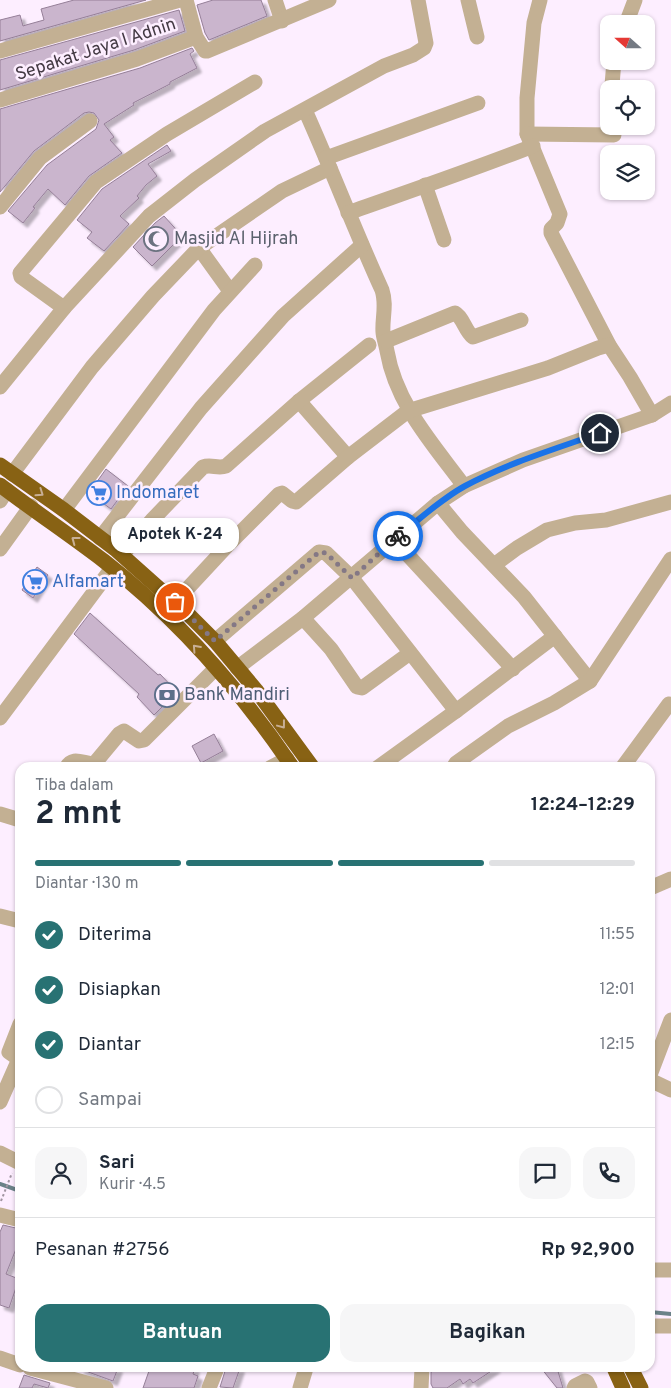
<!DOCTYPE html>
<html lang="id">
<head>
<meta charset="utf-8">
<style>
	body { margin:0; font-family:Overpass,sans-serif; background:#f6f6f7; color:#1f2937; height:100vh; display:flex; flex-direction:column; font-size:19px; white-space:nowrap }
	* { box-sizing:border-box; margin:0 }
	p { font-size:16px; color:#747a83 }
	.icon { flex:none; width:28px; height:28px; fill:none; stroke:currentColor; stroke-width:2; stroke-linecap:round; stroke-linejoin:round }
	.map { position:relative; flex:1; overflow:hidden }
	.drawer { position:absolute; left:15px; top:762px; width:640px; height:610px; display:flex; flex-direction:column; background:#fff; border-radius:15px; box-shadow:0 1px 4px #0004 }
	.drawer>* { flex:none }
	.needle { width:32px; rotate:291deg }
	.buttons { position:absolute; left:600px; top:15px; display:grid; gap:10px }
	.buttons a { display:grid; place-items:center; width:55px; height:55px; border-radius:10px; background:#fff; box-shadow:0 1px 4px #0004; font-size:25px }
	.pin { position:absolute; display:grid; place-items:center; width:42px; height:42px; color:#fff; margin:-21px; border:2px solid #fff; border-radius:50%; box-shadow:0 1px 5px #0007 }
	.courier { position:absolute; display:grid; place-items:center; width:50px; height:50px; margin:-25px; border:4px solid #1a73e8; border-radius:50%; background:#fff; color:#222; box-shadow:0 1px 6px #0007 }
	.bubble { position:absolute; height:35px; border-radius:15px; background:#fff; box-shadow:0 1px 4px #0004; font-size:16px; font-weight:700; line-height:35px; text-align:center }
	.headline em { font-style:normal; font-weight:700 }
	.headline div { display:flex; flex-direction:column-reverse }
	.headline { display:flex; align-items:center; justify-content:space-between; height:85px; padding:0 20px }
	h1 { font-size:32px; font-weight:700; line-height:38px }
	.bar { display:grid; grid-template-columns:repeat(4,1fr); gap:8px 5px; align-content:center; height:60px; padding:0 20px }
	.bar i { height:6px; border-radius:4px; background:#e0e1e3 }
	.bar .active { background:#287273 }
	.bar p { grid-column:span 4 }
	.line { display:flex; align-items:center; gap:12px; padding:0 20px; border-top:1px solid #e0e1e3 }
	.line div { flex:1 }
	.round { display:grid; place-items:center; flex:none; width:52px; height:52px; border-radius:15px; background:#f6f6f7 }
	ol { padding:0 20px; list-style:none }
	li { display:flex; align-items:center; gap:15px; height:55px }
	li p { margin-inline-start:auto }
	li .icon { padding:5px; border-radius:50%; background:#287273; color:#fff; stroke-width:4 }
	li:last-child { color:#747a83 }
	li i { width:28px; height:28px; border:2px solid #e0e1e3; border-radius:50% }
	.button { display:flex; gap:10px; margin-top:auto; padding:10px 20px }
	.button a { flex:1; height:58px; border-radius:15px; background:#287273; color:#fff; font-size:20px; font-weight:700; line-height:58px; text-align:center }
	.button a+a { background:#f6f6f7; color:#1f2937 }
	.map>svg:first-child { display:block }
</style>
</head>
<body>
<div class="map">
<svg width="671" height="1388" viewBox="0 0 671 1388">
	<defs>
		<filter id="shadow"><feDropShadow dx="4.5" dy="4.5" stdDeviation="1" flood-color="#0004"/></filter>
	</defs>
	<rect width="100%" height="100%" fill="#fdeeff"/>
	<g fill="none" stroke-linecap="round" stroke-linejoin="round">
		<!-- stream -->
		<g stroke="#6b8288" stroke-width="4">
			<polyline points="0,1184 20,1191"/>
			<polyline points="650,1312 671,1314"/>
		</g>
	</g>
	<!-- building -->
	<g fill="#cab5cd" stroke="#957f98" filter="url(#shadow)">
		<polygon points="74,0 146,0 0,41 0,20 20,15 23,26 26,25 44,20 41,9"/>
		<polygon points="213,0 261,0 267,16 209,40 205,33 197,5"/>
		<polygon points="179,10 185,31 134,50 0,90 0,60"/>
		<polygon points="192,48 194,51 190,54 197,68 170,82 170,84 133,103 134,105 104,124 114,137 110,140 122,153 89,176 65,205 48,189 33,207 35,208 23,223 8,211 47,165 96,129 99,120 94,113 89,112 84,113 34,151 0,192 0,109 140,68"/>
		<polygon points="167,145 171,151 148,164 157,176 146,185 137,196 139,198 120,216 129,224 104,251 87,238 92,232 77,220 102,189"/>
		<polygon points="164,216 182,236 152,266 133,247 155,223"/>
		<polygon points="106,469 128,486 111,509 89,493"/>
		<polygon points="37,567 48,575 33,598 22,590"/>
		<polygon points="90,613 158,675 160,674 177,692 154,715 137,697 139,694 74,634"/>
		<polygon points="214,734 223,751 201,763 192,746"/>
		<polygon points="3,1225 20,1229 20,1239 6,1274 19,1279 9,1308 0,1305 0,1232"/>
		<polygon points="80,1368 118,1368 113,1381 80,1369"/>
		<polygon points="150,1368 195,1368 193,1374 198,1376 194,1388 143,1388"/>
		<polygon points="226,1368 240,1368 233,1388 220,1387"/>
		<polygon points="439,1368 496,1368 473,1383 470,1379 463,1384 460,1379 447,1388 433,1388 431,1384 431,1372"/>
		<polygon points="541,1368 557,1368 563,1388 557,1388"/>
		<polygon points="24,1375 50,1383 48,1388 34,1384 32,1388 19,1388"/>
	</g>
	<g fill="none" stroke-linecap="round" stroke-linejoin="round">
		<!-- path -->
		<polyline stroke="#a195a2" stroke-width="2" stroke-dasharray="2.5 2.5" stroke-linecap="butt" points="1,1201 12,1173"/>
		<!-- minor -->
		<g stroke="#c3b093" stroke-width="15">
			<polyline points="275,0 282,21"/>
			<polyline points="468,0 477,37"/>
			<polyline points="540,0 534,23 527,98 527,134 560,214 557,223 551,229 551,233 609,345 630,377 652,415"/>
			<polyline points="626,24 635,0"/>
			<polyline points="196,37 205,51 207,51 329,0"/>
			<polyline points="0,51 180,0"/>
			<polyline points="612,85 614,61"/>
			<polyline points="0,100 137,59 196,37 186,0"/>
			<path d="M305,110c27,60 50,121 77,180 5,15 0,28 1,42 0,4 3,13 4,19 9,53 46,93 77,135"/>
			<polyline points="527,134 614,135"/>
			<polyline points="326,158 478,103"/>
			<polyline points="425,185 444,240"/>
			<polyline points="0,207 40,158 90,121"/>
			<path d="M348,213c62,-22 124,-43 185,-67"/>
			<polyline points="199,248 230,291"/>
			<polyline points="64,308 21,277 20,273 96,182 167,134 255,82"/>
			<path d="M386,341l69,-28c8,4 10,18 18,24l48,-17"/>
			<polyline points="0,387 64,308 149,216 195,180 265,131 384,66 413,55 424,48 426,43 418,0"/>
			<polyline points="299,401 348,457"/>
			<polyline points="12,474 92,367 153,296 199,248 282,191 330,168"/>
			<polyline points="0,501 7,490"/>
			<polyline points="438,503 462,532 524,597 590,681"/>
			<polyline points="64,510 214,310 255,265"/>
			<polyline points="100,538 201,408 283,316 362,245"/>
			<polyline points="394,540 513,669"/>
			<polyline points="0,549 31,506"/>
			<path d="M122,555l31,-36 50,-52c8,-3 15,2 23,-1l73,-65 70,-56"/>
			<polyline points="494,565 517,548 547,530 575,523 606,520 671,502"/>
			<polyline points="175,602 228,545 279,494 282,493 292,501 296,502 348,457 408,411 548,368 598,348 609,345"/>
			<polyline points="303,618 331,649 357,687 362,688 410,653"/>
			<polyline points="215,641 319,552 326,553 352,578 456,711 377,768"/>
			<polyline points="237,668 303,618 438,503 464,486 523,460 652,415 671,403"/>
			<polyline points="456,711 555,636"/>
			<polyline points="0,718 112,568"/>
			<path d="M66,768c7,-13 17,-4 28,-4l25,-30 5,-3 15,10 5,-1 71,-71"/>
			<polyline points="270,768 287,759"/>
			<polyline points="453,768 456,763 508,726 554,703 590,681 671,559"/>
			<polyline points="622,768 669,704"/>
			<polyline points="0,814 20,820"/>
			<polyline points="650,888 671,879"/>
			<polyline points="0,916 20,921"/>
			<polyline points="19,1059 9,1052 20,1024"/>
			<polyline points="650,1075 671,1020"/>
			<polyline points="650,1080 671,1090"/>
			<polyline points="0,1102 19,1059 20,1060"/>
			<polyline points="0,1153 20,1163"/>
			<polyline points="0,1215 20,1220"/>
			<polyline points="650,1270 671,1270"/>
			<polyline points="650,1326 671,1326"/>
			<polyline points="0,1358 20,1365"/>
			<polyline points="30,1368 106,1388"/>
			<polyline points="209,1388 217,1368"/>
			<polyline points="300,1388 306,1368"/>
			<polyline points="421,1388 422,1368"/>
			<polyline points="574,1388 575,1386 585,1381 587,1382 590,1388"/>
		</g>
		<!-- highway -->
		<g stroke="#886214" stroke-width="15">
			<polyline points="0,465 64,510 115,549 189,615 215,641 256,690 313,768"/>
			<path d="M0,485c34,26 70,50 104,76 73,57 137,130 189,207"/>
			<polyline points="614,1368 623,1388"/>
			<polyline points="631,1368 641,1388"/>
		</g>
	</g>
	<!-- one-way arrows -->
	<defs><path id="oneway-chevron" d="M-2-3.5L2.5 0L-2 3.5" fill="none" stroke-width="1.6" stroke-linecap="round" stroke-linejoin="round" transform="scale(1.25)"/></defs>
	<g stroke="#c8af95">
		<use href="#oneway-chevron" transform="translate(40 493) rotate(35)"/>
		<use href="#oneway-chevron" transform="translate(75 540) rotate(-143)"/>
		<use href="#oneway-chevron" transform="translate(196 648) rotate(-132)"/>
		<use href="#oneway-chevron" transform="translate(282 725) rotate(53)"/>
	</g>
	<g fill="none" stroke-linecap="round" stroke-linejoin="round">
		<!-- done -->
		<polyline stroke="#847885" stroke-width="5" stroke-dasharray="0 9" points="175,602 215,641 319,552 326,553 352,578 398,536"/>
		<!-- route -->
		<path stroke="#1a73e8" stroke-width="6" d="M398,536c22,-17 43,-37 67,-50 43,-23 90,-37 135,-53"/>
	</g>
	<!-- icons -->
	<defs>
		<symbol id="mosque-ring" viewBox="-11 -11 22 22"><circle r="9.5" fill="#fdeeff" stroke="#6b7280" stroke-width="1.5"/><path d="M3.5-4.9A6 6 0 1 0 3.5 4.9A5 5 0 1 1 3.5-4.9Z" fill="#6b7280"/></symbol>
		<symbol id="supermarket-ring" viewBox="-11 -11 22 22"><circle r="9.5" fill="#fdeeff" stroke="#3f7fe0" stroke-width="1.5"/><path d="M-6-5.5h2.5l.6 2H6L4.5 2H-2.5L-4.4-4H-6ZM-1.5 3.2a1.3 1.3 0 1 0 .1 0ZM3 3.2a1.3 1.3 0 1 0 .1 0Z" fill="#3f7fe0"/></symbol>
		<symbol id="bank-ring" viewBox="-11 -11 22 22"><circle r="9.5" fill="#fdeeff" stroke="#5c6f8a" stroke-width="1.5"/><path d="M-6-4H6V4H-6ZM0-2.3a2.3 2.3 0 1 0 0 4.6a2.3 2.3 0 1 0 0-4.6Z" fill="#5c6f8a"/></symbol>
	</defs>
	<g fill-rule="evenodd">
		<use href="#mosque-ring" x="142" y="225" width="28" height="28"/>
		<use href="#supermarket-ring" x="85" y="479" width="28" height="28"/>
		<use href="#supermarket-ring" x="21" y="568" width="28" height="28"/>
		<use href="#bank-ring" x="153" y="681" width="28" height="28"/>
	</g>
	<g text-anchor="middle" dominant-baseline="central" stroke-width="5" stroke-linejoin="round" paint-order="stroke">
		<!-- street labels -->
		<g font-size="18" fill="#433943" stroke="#fdeeff">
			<text transform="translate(96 50) rotate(-18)">Sepakat Jaya I Adnin</text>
		</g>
		<!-- worship labels -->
		<g font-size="18" fill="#5b616d" stroke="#fdeeff" text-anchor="start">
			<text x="174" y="239">Masjid Al Hijrah</text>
		</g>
		<!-- shop labels -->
		<g font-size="18" fill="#366cbe" stroke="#fdeeff" text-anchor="start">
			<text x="116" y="493">Indomaret</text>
			<text x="52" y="582">Alfamart</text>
		</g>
		<!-- service labels -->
		<g font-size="18" fill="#4e5e75" stroke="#fdeeff" text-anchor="start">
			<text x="184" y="695">Bank Mandiri</text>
		</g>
	</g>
</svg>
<div class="buttons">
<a><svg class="needle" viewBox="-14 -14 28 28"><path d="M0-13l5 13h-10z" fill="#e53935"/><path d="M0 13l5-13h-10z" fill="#747a83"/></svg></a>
<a><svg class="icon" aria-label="locate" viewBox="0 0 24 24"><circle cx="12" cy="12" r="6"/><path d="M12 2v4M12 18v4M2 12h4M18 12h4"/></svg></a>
<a><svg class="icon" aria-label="layers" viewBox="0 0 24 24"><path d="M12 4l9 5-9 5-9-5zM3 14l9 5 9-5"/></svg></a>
</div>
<div class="pin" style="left:175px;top:602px;background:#ea580c"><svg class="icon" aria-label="bag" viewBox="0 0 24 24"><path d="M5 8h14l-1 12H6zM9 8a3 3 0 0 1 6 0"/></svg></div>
<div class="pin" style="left:600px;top:433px;background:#1f2937"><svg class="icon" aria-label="home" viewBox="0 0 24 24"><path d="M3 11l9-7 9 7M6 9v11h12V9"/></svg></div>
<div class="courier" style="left:398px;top:536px"><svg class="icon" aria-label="bike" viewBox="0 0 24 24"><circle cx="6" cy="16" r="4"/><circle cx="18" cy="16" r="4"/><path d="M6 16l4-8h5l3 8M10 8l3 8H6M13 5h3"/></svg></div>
<div class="bubble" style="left:111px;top:518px;width:128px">Apotek K-24</div>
<section class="drawer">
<div class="headline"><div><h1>2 mnt</h1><p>Tiba dalam</p></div><em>12:24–12:29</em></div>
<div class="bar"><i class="active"></i><i class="active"></i><i class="active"></i><i></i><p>Diantar · 130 m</p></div>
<ol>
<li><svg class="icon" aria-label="check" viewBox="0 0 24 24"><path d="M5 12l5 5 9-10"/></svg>Diterima<p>11:55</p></li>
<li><svg class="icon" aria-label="check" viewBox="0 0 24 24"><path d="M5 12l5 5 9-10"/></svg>Disiapkan<p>12:01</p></li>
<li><svg class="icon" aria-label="check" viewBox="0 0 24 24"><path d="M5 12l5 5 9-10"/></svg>Diantar<p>12:15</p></li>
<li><i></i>Sampai</li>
</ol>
<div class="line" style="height:90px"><a class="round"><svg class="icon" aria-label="person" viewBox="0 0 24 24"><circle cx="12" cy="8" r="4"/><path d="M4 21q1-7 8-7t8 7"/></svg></a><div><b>Sari</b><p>Kurir · 4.5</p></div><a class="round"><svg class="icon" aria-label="chat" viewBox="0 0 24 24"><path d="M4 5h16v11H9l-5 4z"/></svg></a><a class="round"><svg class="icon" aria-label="phone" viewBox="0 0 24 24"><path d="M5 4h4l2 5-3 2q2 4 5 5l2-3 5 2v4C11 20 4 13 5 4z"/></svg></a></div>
<div class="line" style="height:65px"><div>Pesanan #2756</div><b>Rp 92,900</b></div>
<div class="button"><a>Bantuan</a><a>Bagikan</a></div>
</section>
</div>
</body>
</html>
